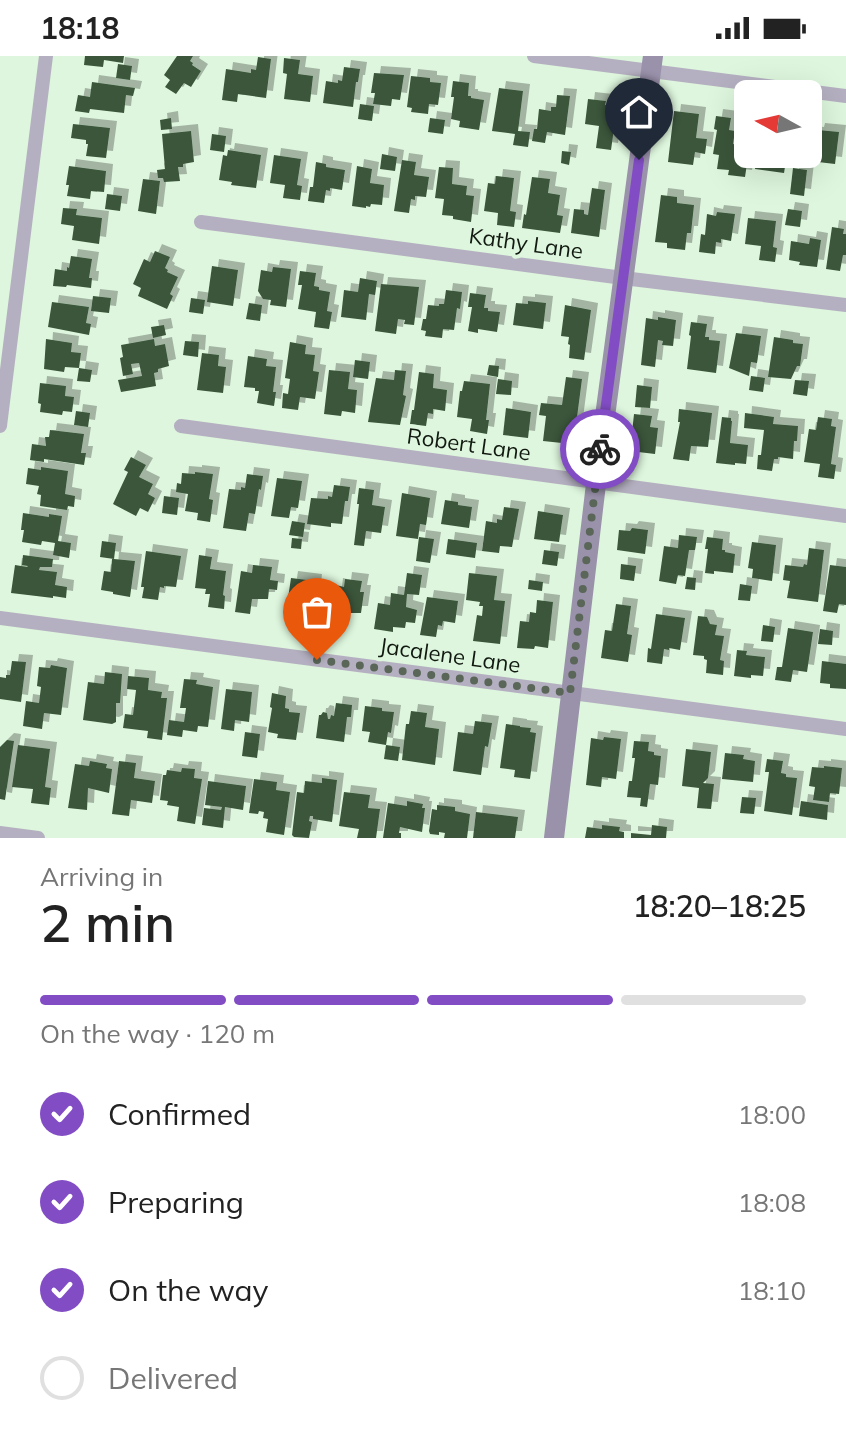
<!DOCTYPE html>
<html lang="en">
<head>
<meta charset="utf-8">
<style>
	body { margin:0; font-family:Mulish,sans-serif; background:#f6f6f6; color:#222; height:100vh; display:flex; flex-direction:column; font-size:30px; white-space:nowrap }
	* { box-sizing:border-box; margin:0 }
	p { font-size:26px; color:#767676 }
	.icon { flex:none; width:44px; height:44px; fill:none; stroke:currentColor; stroke-width:2; stroke-linecap:round; stroke-linejoin:round }
	.map { position:relative; height:782px; overflow:hidden }
	.side { display:flex; flex-direction:column; background:#fff; flex:1 }
	.side>* { flex:none }
	.needle { width:52px; rotate:278deg }
	.controls { position:absolute; left:734px; top:24px; display:grid; gap:16px }
	.controls a { display:grid; place-items:center; width:88px; height:88px; border-radius:12px; background:#fff; box-shadow:0 8px 32px #0002; font-size:40px }
	.pin { position:absolute; display:grid; place-items:center; width:68px; height:68px; color:#fff; margin:-82px -34px; border-radius:50% 50% 50% 0; rotate:-45deg; box-shadow:0 0 8px #0007 }
	.pin .icon { rotate:45deg }
	.courier { position:absolute; display:grid; place-items:center; width:80px; height:80px; margin:-40px; border:6px solid #824dc4; border-radius:50%; background:#fff; color:#222; box-shadow:0 2px 10px #0007 }
	.summary em { font-style:normal; font-weight:600 }
	.summary div { display:flex; flex-direction:column-reverse }
	.summary { display:flex; align-items:center; justify-content:space-between; height:136px; padding:0 40px }
	h1 { font-size:52px; font-weight:600; line-height:60px }
	.bar { display:grid; grid-template-columns:repeat(4,1fr); gap:12px 8px; align-content:center; height:96px; padding:0 40px }
	.bar i { height:10px; border-radius:6px; background:#e0e0e0 }
	.bar .selected { background:#824dc4 }
	.bar p { grid-column:span 4 }
	ol { padding:0 40px; list-style:none }
	li { display:flex; align-items:center; gap:24px; height:88px }
	li p { margin-inline-start:auto }
	li .icon { padding:8px; border-radius:50%; background:#824dc4; color:#fff; stroke-width:4 }
	li:last-child { color:#767676 }
	li i { width:44px; height:44px; border:4px solid #e0e0e0; border-radius:50% }
	.status { display:flex; justify-content:space-between; align-items:center; height:56px; padding:0 40px; background:#fff; direction:ltr }
	.status svg { height:22px; fill:currentColor }
	.map>svg:first-child { display:block }
</style>
</head>
<body>
<div class="status"><b>18:18</b><svg viewBox="0 0 49 12"><path d="M0 12V9h3v3zM5 12V6h3v6zM10 12V3h3v9zM15 12V0h3v12zM26 1h20v11H26zM47 4h2v5h-2z"/></svg></div>
<div class="map">
<svg width="846" height="782" viewBox="0 0 846 782">
	<defs>
		<filter id="shadow"><feDropShadow dx="7" dy="-7" stdDeviation="0" flood-color="#0004"/></filter>
	</defs>
	<rect width="100%" height="100%" fill="#def6dd"/>
	<!-- building -->
	<g fill="#3b573b" filter="url(#shadow)">
		<polygon points="85,0 124,0 123,7 104,4 103,11 84,9"/>
		<polygon points="177,0 193,0 190,5 193,7 192,9 201,15 191,31 184,27 176,38 165,31 170,24 164,19"/>
		<polygon points="258,1 271,3 266,42 238,38 237,46 222,44 226,13 251,17 251,13 256,14"/>
		<polygon points="284,2 300,4 298,18 313,20 310,46 284,43 287,18 283,17"/>
		<polygon points="118,8 132,10 130,24 116,22"/>
		<polygon points="344,11 360,13 358,26 356,26 353,51 323,47 326,25 338,27 338,24 342,25"/>
		<polygon points="374,17 404,19 400,44 392,43 391,50 373,48 375,37 371,37"/>
		<polygon points="411,20 430,22 430,26 441,27 438,49 429,48 428,58 411,56 412,52 407,51"/>
		<polygon points="453,25 469,27 468,40 471,40 471,42 484,44 479,74 459,71 460,65 451,63 454,41 451,41"/>
		<polygon points="92,26 135,32 133,40 126,39 124,57 90,53 89,57 75,55 78,39 90,41"/>
		<polygon points="499,32 523,35 518,75 530,76 528,91 513,89 515,78 492,75"/>
		<polygon points="557,39 570,40 565,79 547,76 545,87 532,85 534,73 537,73 539,53 551,55 551,51 556,51"/>
		<polygon points="588,43 606,45 605,49 617,51 611,94 596,92 599,70 585,68"/>
		<polygon points="360,48 374,50 372,65 358,63"/>
		<polygon points="674,55 699,58 696,82 707,83 705,98 695,96 693,109 668,106"/>
		<polygon points="716,60 731,62 729,74 735,75 733,88 744,90 742,101 748,101 745,121 728,119 729,114 717,113 719,99 713,98 717,74 714,73"/>
		<polygon points="171,62 172,73 161,74 160,64"/>
		<polygon points="430,62 445,64 443,78 428,76"/>
		<polygon points="73,68 110,72 106,102 86,100 88,88 86,88 86,84 71,82"/>
		<polygon points="818,74 839,76 835,108 818,106 818,99 808,98 808,77 817,78"/>
		<polygon points="191,75 194,106 183,108 183,111 178,111 180,125 164,126 163,122 158,122 157,114 165,113 162,78"/>
		<polygon points="212,78 226,80 224,96 210,94"/>
		<polygon points="228,94 261,99 256,132 231,129 232,126 219,124 223,99 227,100"/>
		<polygon points="562,95 571,96 569,109 561,107"/>
		<polygon points="382,98 397,101 395,115 380,113"/>
		<polygon points="757,98 787,98 784,117 755,113"/>
		<polygon points="274,99 301,103 297,129 302,130 300,144 283,142 285,129 270,127"/>
		<polygon points="402,104 416,106 414,119 429,121 426,141 415,140 415,144 411,143 409,157 394,155"/>
		<polygon points="316,106 326,108 326,111 345,114 342,134 330,132 330,135 326,134 324,147 308,145 310,131 313,131"/>
		<polygon points="69,110 106,115 104,136 91,135 90,143 67,140 69,129 66,129"/>
		<polygon points="357,110 372,113 370,127 384,129 382,149 371,148 370,151 366,150 366,152 352,150"/>
		<polygon points="439,111 453,112 452,128 467,130 466,139 474,140 471,166 453,163 453,160 442,159 444,143 435,142"/>
		<polygon points="793,112 807,114 804,140 790,138"/>
		<polygon points="496,120 514,122 510,155 516,156 514,171 497,169 498,157 484,155 488,127 495,128"/>
		<polygon points="532,121 550,123 548,137 560,139 557,159 563,160 560,177 522,172 524,158 526,159"/>
		<polygon points="143,123 160,125 156,158 138,155"/>
		<polygon points="592,132 605,134 599,181 571,177 574,153 584,154 584,158 588,159"/>
		<polygon points="107,138 122,140 120,155 105,153"/>
		<polygon points="661,139 677,141 677,147 694,149 691,177 687,177 685,194 667,192 667,187 655,186"/>
		<polygon points="63,152 77,153 76,159 102,162 99,188 72,184 74,170 61,168"/>
		<polygon points="788,153 802,155 800,171 785,169"/>
		<polygon points="717,156 735,158 731,185 721,183 721,187 716,186 715,198 699,196 701,178 705,179 707,158 716,160"/>
		<polygon points="748,162 776,165 773,191 777,192 775,206 759,204 761,190 745,188"/>
		<polygon points="832,171 844,173 843,178 846,178 846,199 843,199 840,215 826,213"/>
		<polygon points="810,182 821,184 817,211 799,209 800,206 789,204 791,185 809,188"/>
		<polygon points="155,195 170,201 165,212 168,214 167,216 178,221 170,238 173,240 167,253 138,240 141,232 133,228 144,203 150,206"/>
		<polygon points="71,200 92,203 89,222 92,222 91,232 67,229 66,231 53,230 55,213 67,215 67,211 69,212"/>
		<polygon points="212,210 238,214 233,250 207,246"/>
		<polygon points="273,211 291,213 286,251 270,249 271,244 263,243 258,235 261,214 272,216"/>
		<polygon points="300,215 316,217 314,230 319,231 319,234 330,236 327,255 332,256 329,273 314,271 316,256 298,253 302,229 298,229"/>
		<polygon points="360,222 377,225 375,239 369,238 366,264 341,261 344,234 358,236"/>
		<polygon points="381,228 419,231 414,269 404,268 405,264 398,263 396,278 375,275"/>
		<polygon points="446,234 462,236 460,253 457,252 454,274 443,273 442,282 425,280 426,275 421,274 423,263 426,263 428,249 439,250 439,248 444,248"/>
		<polygon points="470,237 486,239 484,252 488,252 488,255 500,256 497,276 478,273 478,277 468,275 472,251 468,251"/>
		<polygon points="93,240 111,242 109,257 91,255"/>
		<polygon points="191,242 205,244 203,258 189,256"/>
		<polygon points="528,245 546,247 543,273 513,269 516,247 528,248"/>
		<polygon points="52,246 89,251 86,267 91,268 89,279 48,271"/>
		<polygon points="249,247 262,249 260,265 246,263"/>
		<polygon points="565,249 591,254 584,304 569,302 570,289 568,288 569,281 561,280"/>
		<polygon points="658,261 676,264 673,290 662,289 663,285 658,284 655,311 641,309 646,262 658,264"/>
		<polygon points="691,266 707,268 705,281 709,281 709,284 720,285 716,317 687,313 691,280 689,279"/>
		<polygon points="164,269 166,279 153,282 151,271"/>
		<polygon points="736,277 761,280 757,307 751,306 749,320 729,312"/>
		<polygon points="774,281 793,284 793,287 803,288 800,310 797,310 791,323 768,321"/>
		<polygon points="46,283 72,287 71,296 81,297 79,312 92,314 90,326 77,325 79,312 65,311 64,316 44,313"/>
		<polygon points="154,283 155,290 165,288 169,310 158,313 158,316 154,317 156,330 121,336 118,324 142,320 139,307 131,308 133,318 123,320 120,302 123,301 121,289"/>
		<polygon points="185,285 199,286 198,301 183,299"/>
		<polygon points="290,286 306,289 305,298 315,299 313,315 319,316 315,343 300,341 298,354 282,352 283,337 288,338 290,323 285,322"/>
		<polygon points="202,297 219,299 218,310 226,311 223,337 197,334"/>
		<polygon points="248,300 267,303 266,310 276,311 273,336 276,336 274,350 257,347 259,335 255,335 255,332 244,331"/>
		<polygon points="355,304 370,306 368,323 353,321"/>
		<polygon points="489,309 499,310 498,321 487,319"/>
		<polygon points="329,314 350,316 348,333 357,334 355,357 342,355 341,360 324,358"/>
		<polygon points="395,314 406,315 403,339 406,340 400,369 368,366 376,322 394,324"/>
		<polygon points="419,316 434,318 433,332 447,334 445,355 433,353 433,358 428,357 426,370 410,368 412,354 414,354"/>
		<polygon points="751,320 765,322 763,336 749,334"/>
		<polygon points="566,321 582,323 574,384 562,383 562,387 543,385 546,360 539,359 541,347 562,349"/>
		<polygon points="498,323 512,325 511,339 496,338"/>
		<polygon points="795,324 809,325 807,340 793,338"/>
		<polygon points="464,325 490,328 486,364 489,364 487,378 470,375 472,363 457,361 460,335 462,335"/>
		<polygon points="40,327 66,330 65,340 74,341 72,356 63,355 62,359 40,356 41,348 38,347"/>
		<polygon points="637,329 652,331 650,352 635,351"/>
		<polygon points="506,352 531,356 528,382 503,379"/>
		<polygon points="679,353 712,357 708,391 691,390 689,405 673,403 680,366 678,366"/>
		<polygon points="76,355 90,357 88,371 74,369"/>
		<polygon points="745,357 774,361 773,368 798,370 797,385 794,385 793,403 778,401 778,403 774,403 772,415 757,413 758,399 761,399 764,374 744,372"/>
		<polygon points="634,358 652,360 650,371 658,372 655,398 630,395"/>
		<polygon points="722,361 731,362 731,365 732,365 730,387 748,389 746,408 735,407 735,409 716,407"/>
		<polygon points="818,361 832,363 831,370 836,371 831,408 836,409 834,423 818,421 820,408 804,406 809,373 816,374"/>
		<polygon points="50,374 84,378 81,397 86,397 84,409 44,403 44,406 30,404 32,388 46,390 45,381 49,381"/>
		<polygon points="131,401 146,409 139,421 153,428 148,438 155,442 148,456 140,452 136,460 113,448 128,416 124,414"/>
		<polygon points="41,411 68,415 65,438 75,440 74,451 68,450 67,454 40,450 41,439 37,438 39,430 26,428 28,412 41,414"/>
		<polygon points="195,416 213,418 209,443 213,444 210,466 197,464 198,457 185,455 188,438 176,436 177,427 181,428 182,417 195,418"/>
		<polygon points="247,418 263,420 261,434 259,433 255,458 249,457 246,475 223,472 229,433 241,434 241,431 245,432"/>
		<polygon points="277,422 302,425 298,452 291,451 289,462 271,460"/>
		<polygon points="334,429 350,431 348,445 345,445 342,468 331,467 331,471 307,468 311,442 328,443 328,440 332,441"/>
		<polygon points="359,432 374,434 372,449 385,451 381,477 366,475 364,490 354,489 359,448 357,448"/>
		<polygon points="402,437 430,442 426,469 420,468 418,483 396,480"/>
		<polygon points="164,440 179,442 177,459 162,457"/>
		<polygon points="445,444 458,446 458,449 472,451 469,472 441,468"/>
		<polygon points="504,451 519,453 512,491 500,490 499,497 482,495 486,465 497,467 497,463 502,464"/>
		<polygon points="538,455 563,459 559,486 534,483"/>
		<polygon points="23,457 49,461 49,458 62,460 58,485 71,487 69,502 53,499 55,487 42,485 41,489 22,486 24,474 21,474"/>
		<polygon points="292,465 305,467 303,481 289,479"/>
		<polygon points="632,472 648,474 645,498 617,494 619,474 630,475"/>
		<polygon points="679,479 697,481 695,494 689,494 685,520 678,519 676,528 659,525 664,490 678,492"/>
		<polygon points="419,481 434,483 430,507 416,505"/>
		<polygon points="707,481 723,483 722,494 725,494 725,496 735,498 733,517 714,515 714,518 705,517 708,493 705,493"/>
		<polygon points="292,482 302,483 301,493 291,492"/>
		<polygon points="448,483 477,487 475,502 446,498"/>
		<polygon points="102,485 116,487 114,503 135,505 130,541 113,538 113,536 101,534 104,515 111,516 112,503 114,503 100,501"/>
		<polygon points="752,486 776,489 772,525 752,522 753,513 748,512"/>
		<polygon points="809,492 824,494 818,546 787,542 790,525 783,524 785,509 803,511 804,508 807,509"/>
		<polygon points="544,494 559,496 557,510 542,508"/>
		<polygon points="146,495 181,500 176,531 164,530 164,532 160,531 158,544 142,542 144,531 141,531"/>
		<polygon points="23,499 53,503 52,511 40,511 39,514 57,516 55,529 67,531 66,542 53,540 53,542 11,537 15,509 27,511 28,510 22,509"/>
		<polygon points="199,499 212,501 210,513 226,515 223,539 225,540 224,553 208,551 210,538 205,538 206,533 195,532"/>
		<polygon points="621,508 636,510 634,525 620,523"/>
		<polygon points="253,509 272,511 270,524 278,525 277,534 269,533 268,543 252,543 250,558 235,556 241,515 252,517"/>
		<polygon points="830,509 846,511 846,549 839,548 837,557 823,555"/>
		<polygon points="407,517 422,519 419,539 407,538 406,551 417,554 415,567 406,566 405,572 393,571 393,576 374,573 378,547 390,549 391,537 404,539"/>
		<polygon points="469,517 497,520 494,544 505,545 500,588 473,585 477,559 482,560 483,550 479,550 480,546 466,544"/>
		<polygon points="687,521 696,522 695,534 685,533"/>
		<polygon points="291,522 315,525 312,551 319,552 317,565 299,562 301,551 287,549"/>
		<polygon points="345,523 362,525 360,536 364,536 361,557 344,557 343,569 328,567 329,553 333,553 336,529 344,531"/>
		<polygon points="529,524 543,526 542,535 528,533"/>
		<polygon points="740,528 752,530 750,545 738,544"/>
		<polygon points="427,541 458,545 455,567 443,565 442,570 438,569 436,581 420,579"/>
		<polygon points="537,544 553,546 548,592 535,590 534,593 517,592 520,565 529,566 530,556 536,557"/>
		<polygon points="616,548 631,550 627,578 632,579 628,606 601,602 605,574 612,575"/>
		<polygon points="656,558 685,562 680,594 669,592 669,594 664,593 662,608 647,606 648,592 651,593"/>
		<polygon points="698,560 707,561 710,568 717,569 715,579 724,580 720,604 724,605 723,619 706,617 707,604 704,603 704,600 693,599"/>
		<polygon points="763,569 775,571 773,586 761,585"/>
		<polygon points="788,572 813,576 807,616 793,614 791,626 775,624 777,611 782,611"/>
		<polygon points="820,573 833,575 832,589 818,588"/>
		<polygon points="737,594 747,595 746,599 765,601 763,620 751,619 751,622 734,620"/>
		<polygon points="12,605 26,606 21,646 0,643 0,621 6,622 6,619 10,619"/>
		<polygon points="822,605 846,608 846,633 830,632 830,628 820,627"/>
		<polygon points="51,609 67,612 61,659 44,657 42,673 23,670 26,645 39,647 41,631 37,630 39,611 50,612"/>
		<polygon points="105,616 122,618 120,647 116,647 116,666 112,668 83,664 88,626 104,628"/>
		<polygon points="128,620 149,622 148,634 162,636 161,642 167,642 162,684 147,682 148,675 123,672 125,658 133,659 136,634 127,633"/>
		<polygon points="184,623 197,624 196,628 213,631 208,671 198,670 197,676 183,674 182,681 167,679 169,664 184,666 186,652 180,652"/>
		<polygon points="226,633 252,636 249,666 235,664 234,675 221,673"/>
		<polygon points="272,637 286,640 285,652 289,653 289,656 300,657 296,684 277,682 278,678 268,676 272,652 270,651"/>
		<polygon points="336,647 352,649 351,661 347,661 344,686 316,682 319,659 321,659 323,656 327,657 328,663 330,663 331,659 334,660"/>
		<polygon points="365,650 382,652 382,655 394,656 391,677 388,676 386,689 368,686 370,676 362,675"/>
		<polygon points="411,655 427,657 425,671 439,673 435,709 402,704 406,668 409,668"/>
		<polygon points="475,665 492,667 488,691 485,690 481,719 453,715 458,676 473,678"/>
		<polygon points="506,668 520,670 520,671 531,672 530,676 536,677 530,723 514,721 515,714 500,712"/>
		<polygon points="245,676 260,678 257,702 242,700"/>
		<polygon points="604,681 621,683 616,723 602,721 601,731 586,729 591,682 603,684"/>
		<polygon points="7,684 14,685 5,744 0,743 0,691"/>
		<polygon points="634,685 649,686 648,695 654,696 654,699 661,700 658,729 650,728 647,751 640,750 641,742 627,741 629,725 632,725 635,702 632,702"/>
		<polygon points="18,689 50,693 45,731 51,732 49,749 31,747 33,733 12,731"/>
		<polygon points="386,689 400,691 398,705 384,703"/>
		<polygon points="686,693 711,696 708,722 703,727 714,728 711,753 697,752 699,732 682,730"/>
		<polygon points="725,697 744,699 743,703 755,705 753,726 722,723"/>
		<polygon points="767,703 783,705 781,717 786,718 786,721 797,722 792,759 764,755 769,716 765,716"/>
		<polygon points="90,705 107,708 106,712 112,713 109,737 88,732 87,754 68,752 75,708 89,710"/>
		<polygon points="119,705 136,707 134,722 155,725 152,747 131,744 129,760 112,758"/>
		<polygon points="824,710 842,712 839,738 830,737 829,746 813,744 815,731 809,730 812,711 824,712"/>
		<polygon points="182,712 195,713 194,722 202,723 195,768 177,765 179,751 167,749 168,745 160,744 163,719 166,719 167,714 181,716"/>
		<polygon points="322,722 337,724 332,766 313,763 313,760 310,760 309,765 312,766 309,782 294,781 292,779 297,736 304,737 305,725 322,727"/>
		<polygon points="254,723 277,726 276,734 290,736 284,779 266,776 268,763 263,762 264,756 259,755 258,758 249,757"/>
		<polygon points="208,725 246,730 243,754 225,751 223,772 202,769 204,752 221,754 222,751 205,749"/>
		<polygon points="344,736 370,739 368,752 380,753 376,782 357,782 359,773 339,770"/>
		<polygon points="742,741 756,742 754,758 740,757"/>
		<polygon points="407,745 423,748 422,752 425,752 422,776 400,771 399,777 401,777 401,782 383,782 388,747 407,750"/>
		<polygon points="801,745 828,749 827,764 799,760"/>
		<polygon points="437,749 455,751 455,755 470,758 467,782 444,782 445,777 439,776 439,779 430,778 429,775 432,753 437,754"/>
		<polygon points="476,756 518,761 515,782 473,782"/>
		<polygon points="602,769 620,771 619,775 624,776 624,782 585,782 587,771 602,773"/>
		<polygon points="652,769 667,771 666,782 631,782 631,777 651,779"/>
	</g>
	<g fill="none" stroke-linecap="round" stroke-linejoin="round">
		<!-- minor -->
		<g stroke="#b5b0c1" stroke-width="14">
			<polyline points="534,0 846,40"/>
			<polyline points="201,166 623,222 846,249"/>
			<polyline points="0,370 46,0"/>
			<polyline points="181,370 846,460"/>
			<polyline points="0,562 846,673"/>
			<polyline points="0,777 38,782"/>
		</g>
		<!-- secondary -->
		<polyline stroke="#9a91ab" stroke-width="20" points="554,782 596,428 653,0"/>
	</g>
	<g fill="none" stroke-linecap="round" stroke-linejoin="round">
		<!-- done -->
		<polyline stroke="#596658" stroke-width="8" stroke-dasharray="0 14.4" points="317,604 570,637 600,393"/>
		<!-- route -->
		<polyline stroke="#824dc4" stroke-width="10" points="600,393 639,104"/>
	</g>
	<g text-anchor="middle" dominant-baseline="central" stroke-width="8" stroke-linejoin="round" paint-order="stroke">
		<!-- street labels -->
		<g font-size="22" fill="#111911" stroke="#def6dd">
			<text transform="translate(526 187) rotate(8)">Kathy Lane</text>
			<text transform="translate(469 388) rotate(8)">Robert Lane</text>
			<text transform="translate(450 599) rotate(8)">Jacalene Lane</text>
		</g>
	</g>
</svg>
<div class="controls">
<a><svg class="needle" viewBox="-14 -14 28 28"><path d="M0-13l5 13h-10z" fill="#e53935"/><path d="M0 13l5-13h-10z" fill="#767676"/></svg></a>
</div>
<div class="pin" style="left:317px;top:604px;background:#ea580c"><svg class="icon" aria-label="bag" viewBox="0 0 24 24"><path d="M5 8h14l-1 12H6zM9 8a3 3 0 0 1 6 0"/></svg></div>
<div class="pin" style="left:639px;top:104px;background:#1f2937"><svg class="icon" aria-label="home" viewBox="0 0 24 24"><path d="M3 11l9-7 9 7M6 9v11h12V9"/></svg></div>
<div class="courier" style="left:600px;top:393px"><svg class="icon" aria-label="bike" viewBox="0 0 24 24"><circle cx="6" cy="16" r="4"/><circle cx="18" cy="16" r="4"/><path d="M6 16l4-8h5l3 8M10 8l3 8H6M13 5h3"/></svg></div>
</div>
<section class="side">
<div class="summary"><div><h1>2 min</h1><p>Arriving in</p></div><em>18:20–18:25</em></div>
<div class="bar"><i class="selected"></i><i class="selected"></i><i class="selected"></i><i></i><p>On the way · 120 m</p></div>
<ol>
<li><svg class="icon" aria-label="check" viewBox="0 0 24 24"><path d="M5 12l5 5 9-10"/></svg>Confirmed<p>18:00</p></li>
<li><svg class="icon" aria-label="check" viewBox="0 0 24 24"><path d="M5 12l5 5 9-10"/></svg>Preparing<p>18:08</p></li>
<li><svg class="icon" aria-label="check" viewBox="0 0 24 24"><path d="M5 12l5 5 9-10"/></svg>On the way<p>18:10</p></li>
<li><i></i>Delivered</li>
</ol>
</section>
</body>
</html>
